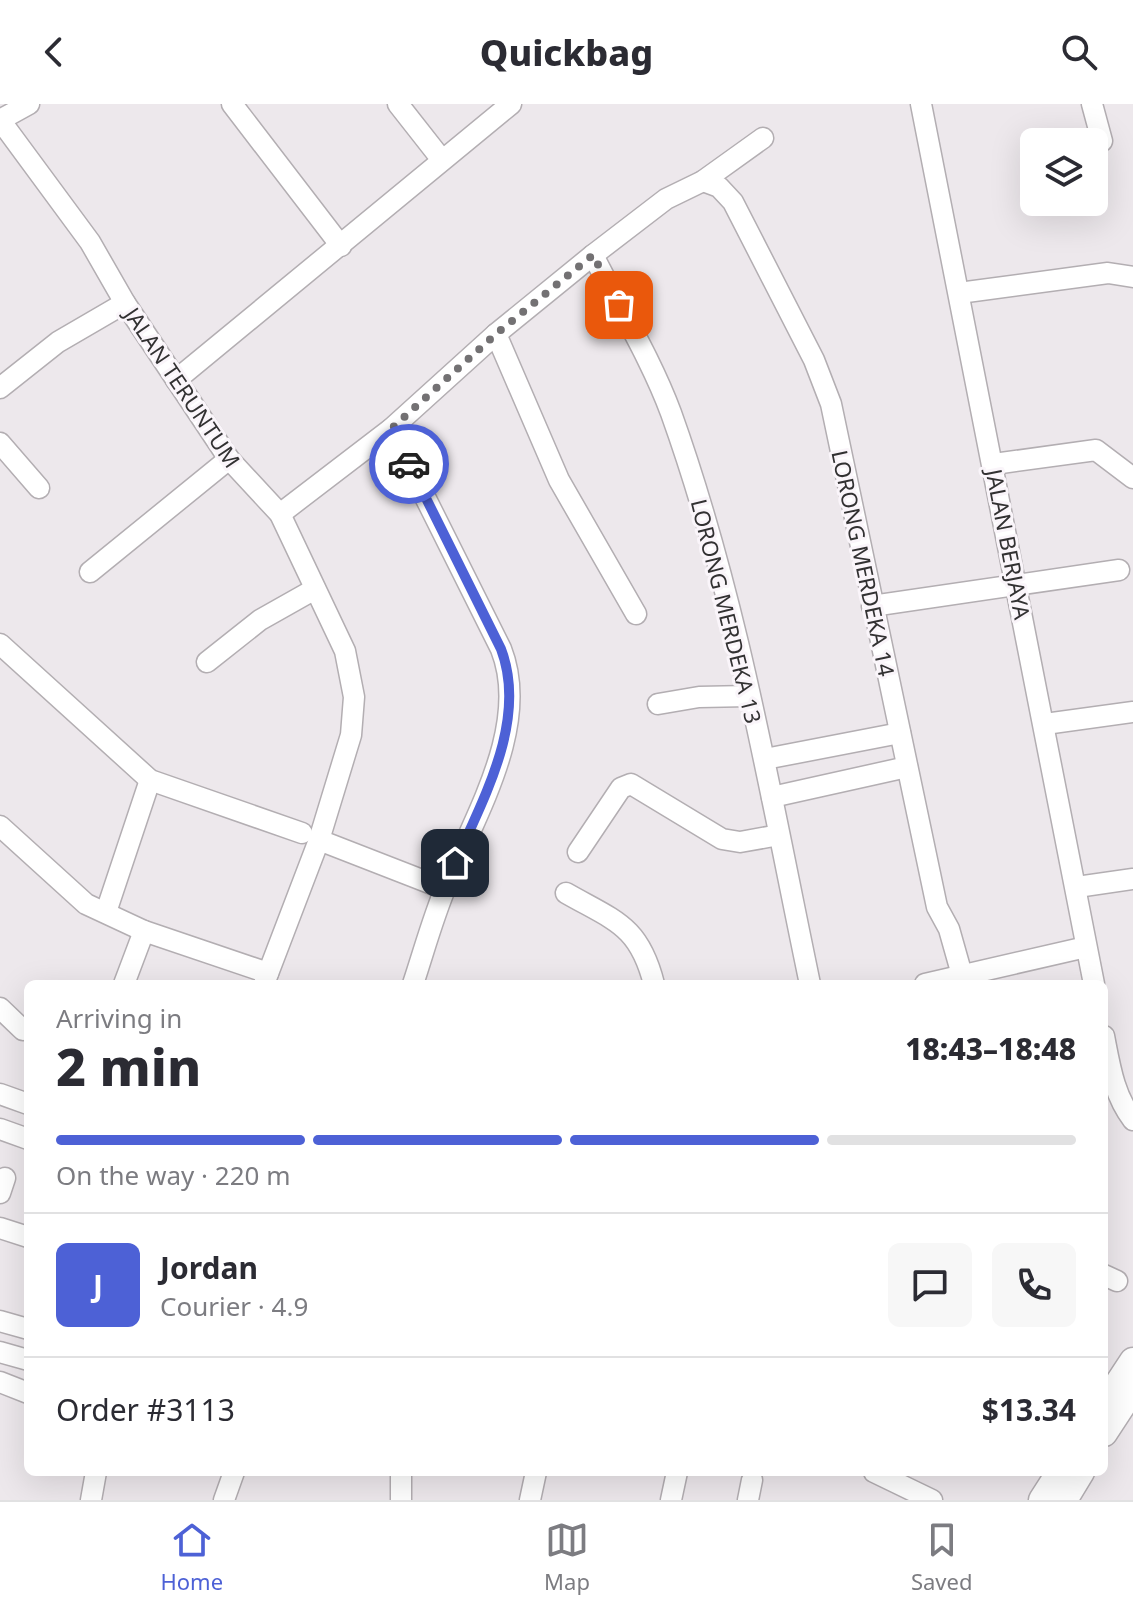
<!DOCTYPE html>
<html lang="en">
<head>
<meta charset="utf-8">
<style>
	body { margin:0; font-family:"Noto Sans",sans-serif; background:#f7f7f7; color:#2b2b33; height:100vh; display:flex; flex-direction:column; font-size:30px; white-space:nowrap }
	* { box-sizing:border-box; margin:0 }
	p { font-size:26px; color:#7c7c81 }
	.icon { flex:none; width:44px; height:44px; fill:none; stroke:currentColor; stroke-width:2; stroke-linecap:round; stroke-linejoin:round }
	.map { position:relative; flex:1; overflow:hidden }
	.details { position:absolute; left:24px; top:876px; width:1084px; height:496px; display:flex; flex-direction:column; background:#fff; border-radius:12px; box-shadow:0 8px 32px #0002 }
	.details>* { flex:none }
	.controls { position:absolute; left:1020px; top:24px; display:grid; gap:16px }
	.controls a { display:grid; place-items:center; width:88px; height:88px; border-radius:12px; background:#fff; box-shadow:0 8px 32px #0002; font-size:40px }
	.pin { position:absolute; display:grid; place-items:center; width:68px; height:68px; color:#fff; margin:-34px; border-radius:16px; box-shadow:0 4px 12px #0006 }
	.courier { position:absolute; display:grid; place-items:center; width:80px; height:80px; margin:-40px; border:6px solid #4d61d6; border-radius:50%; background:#fff; color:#222; box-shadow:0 2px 10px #0007 }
	.headline em { font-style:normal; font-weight:800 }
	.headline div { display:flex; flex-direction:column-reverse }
	.headline { display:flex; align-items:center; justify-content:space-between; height:136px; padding:0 32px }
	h1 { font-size:52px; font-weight:800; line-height:60px }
	.bar { display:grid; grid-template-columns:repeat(4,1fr); gap:12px 8px; align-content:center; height:96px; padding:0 32px }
	.bar i { height:10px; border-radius:6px; background:#e1e1e2 }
	.bar .active { background:#4d61d6 }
	.bar p { grid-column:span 4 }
	.line { display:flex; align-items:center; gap:20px; padding:0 32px; border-top:2px solid #e1e1e2 }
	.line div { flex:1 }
	.round { display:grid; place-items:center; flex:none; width:84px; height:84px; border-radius:12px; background:#f7f7f7 }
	header { display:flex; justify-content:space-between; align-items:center; height:104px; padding:0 32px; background:#fff; font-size:36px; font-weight:800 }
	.menu { display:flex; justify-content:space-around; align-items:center; height:112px; border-top:2px solid #e1e1e2; background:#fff; font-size:22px; color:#7c7c81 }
	.menu a { display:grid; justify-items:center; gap:4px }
	.menu .active { color:#4d61d6 }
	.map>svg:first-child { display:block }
</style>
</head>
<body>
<header><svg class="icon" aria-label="back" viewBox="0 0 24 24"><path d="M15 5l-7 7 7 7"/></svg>Quickbag<svg class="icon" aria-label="search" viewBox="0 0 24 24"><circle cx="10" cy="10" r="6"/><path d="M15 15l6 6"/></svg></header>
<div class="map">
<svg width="1133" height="1396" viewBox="0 0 1133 1396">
	<rect width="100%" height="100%" fill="#ede8ec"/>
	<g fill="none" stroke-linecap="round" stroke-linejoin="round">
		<defs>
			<g id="minor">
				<polyline points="232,0 341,142"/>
				<polyline points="398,0 442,56"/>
				<polyline points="921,0 1094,880"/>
				<polyline points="1092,0 1102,37"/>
				<polyline points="0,16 90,138 125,199 229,355 280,410 345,547 354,593 351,631 319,736 264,880"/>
				<polyline points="0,16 29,0"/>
				<polyline points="703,77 719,83 733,98 814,256 831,300 937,803 949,825 962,871"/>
				<path d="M593,151c26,52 58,104 78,158 66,184 99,380 139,571"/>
				<polyline points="959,189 1108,169 1133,173"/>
				<polyline points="496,230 559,376 636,510"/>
				<polyline points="176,276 511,0"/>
				<polyline points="0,284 58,238 125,199"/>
				<path d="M391,325l110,220c30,76 -26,166 -54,235 -14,33 -23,67 -34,100"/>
				<polyline points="0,339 39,384"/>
				<polyline points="994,360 1096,346 1133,374"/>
				<polyline points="280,410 391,325 496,230 593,151 666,95 703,77 763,34"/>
				<polyline points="90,468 229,355"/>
				<polyline points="872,502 1119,466"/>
				<polyline points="0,540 150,676 302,729"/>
				<polyline points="207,558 260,516 315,485"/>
				<polyline points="658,600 699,593 749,592"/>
				<polyline points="1045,620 1133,608"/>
				<polyline points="765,655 900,629"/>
				<polyline points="772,693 907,663"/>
				<polyline points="0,722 86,800 144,827 268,869"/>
				<polyline points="319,736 445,785"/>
				<polyline points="578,748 621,684 631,680 722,735 740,738 779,731"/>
				<polyline points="1077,783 1133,775"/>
				<path d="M566,789c49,28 73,32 88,91"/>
				<polyline points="106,808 150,676"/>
				<polyline points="124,880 144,827"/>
				<polyline points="925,880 1086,843"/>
				<polyline points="0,904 23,926"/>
				<path d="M1104,932c6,31 10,59 29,84"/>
				<polyline points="0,990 28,1000"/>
				<polyline points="0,1025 28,1035"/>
				<polyline points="0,1089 5,1074"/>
				<polyline points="0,1124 28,1133"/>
				<polyline points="1104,1171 1117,1177"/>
				<polyline points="0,1217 28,1225"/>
				<polyline points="0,1248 28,1256"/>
				<polyline points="0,1278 28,1289"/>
				<polyline points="874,1368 932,1396"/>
				<polyline points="91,1396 96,1368"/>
				<polyline points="224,1396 234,1368"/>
				<polyline points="401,1396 401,1368"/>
				<polyline points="530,1396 536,1368"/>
				<polyline points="671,1396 677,1368"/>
				<polyline points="748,1396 752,1376"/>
			</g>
			<g id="major">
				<polyline points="1106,1298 1133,1257"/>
				<polyline points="1104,1329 1133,1285"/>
				<polyline points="1042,1396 1060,1368"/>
				<polyline points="1064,1396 1081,1368"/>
			</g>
		</defs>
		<!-- minor casing -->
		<use href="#minor" stroke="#b3aeb2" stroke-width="23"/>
		<!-- major casing -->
		<use href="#major" stroke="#b3aeb2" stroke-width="29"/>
		<!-- minor -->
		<use href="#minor" stroke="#fff" stroke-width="20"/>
		<!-- major -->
		<use href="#major" stroke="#fff" stroke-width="26"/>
	</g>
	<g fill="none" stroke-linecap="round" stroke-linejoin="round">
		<!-- done -->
		<polyline stroke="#737173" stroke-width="8" stroke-dasharray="0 14.4" points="409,360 391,325 496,230 593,151 619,201"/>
		<!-- route -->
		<path stroke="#4d61d6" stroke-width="10" d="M409,360l92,185c27,71 -18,150 -46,214"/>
	</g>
	<g text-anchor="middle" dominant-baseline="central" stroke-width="6" stroke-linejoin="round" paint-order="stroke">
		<!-- street labels -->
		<g font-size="22" fill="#323132" stroke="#faf5fa">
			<text transform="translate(183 283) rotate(56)">JALAN TERUNTUM</text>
			<text transform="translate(1009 440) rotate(79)">JALAN BERJAYA</text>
			<text transform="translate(864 459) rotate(78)">LORONG MERDEKA 14</text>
			<text transform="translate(727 507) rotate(76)">LORONG MERDEKA 13</text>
		</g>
	</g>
</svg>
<div class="controls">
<a><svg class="icon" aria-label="layers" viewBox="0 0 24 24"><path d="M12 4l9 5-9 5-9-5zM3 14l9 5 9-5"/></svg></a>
</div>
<div class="pin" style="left:619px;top:201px;background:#ea580c"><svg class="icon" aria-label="bag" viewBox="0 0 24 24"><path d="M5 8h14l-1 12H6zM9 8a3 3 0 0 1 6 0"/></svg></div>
<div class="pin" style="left:455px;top:759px;background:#1f2937"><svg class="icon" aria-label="home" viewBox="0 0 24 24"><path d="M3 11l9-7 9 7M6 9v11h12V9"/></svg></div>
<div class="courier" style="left:409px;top:360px"><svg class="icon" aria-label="car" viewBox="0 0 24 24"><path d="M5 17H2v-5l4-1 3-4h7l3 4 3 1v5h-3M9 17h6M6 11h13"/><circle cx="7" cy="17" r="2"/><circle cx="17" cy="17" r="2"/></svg></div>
<section class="details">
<div class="headline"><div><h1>2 min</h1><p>Arriving in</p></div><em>18:43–18:48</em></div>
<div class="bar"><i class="active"></i><i class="active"></i><i class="active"></i><i></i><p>On the way · 220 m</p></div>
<div class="line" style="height:144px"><b class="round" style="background:#4d61d6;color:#fff">J</b><div><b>Jordan</b><p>Courier · 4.9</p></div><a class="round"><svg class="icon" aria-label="chat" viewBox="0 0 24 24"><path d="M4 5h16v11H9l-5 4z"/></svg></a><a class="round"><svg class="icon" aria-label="phone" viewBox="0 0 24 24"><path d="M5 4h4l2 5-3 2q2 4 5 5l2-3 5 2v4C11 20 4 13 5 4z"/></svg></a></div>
<div class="line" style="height:104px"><div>Order #3113</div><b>$13.34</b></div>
</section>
</div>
<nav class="menu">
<a class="active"><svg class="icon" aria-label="home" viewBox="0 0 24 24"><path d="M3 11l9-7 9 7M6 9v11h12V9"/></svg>Home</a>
<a><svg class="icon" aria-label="map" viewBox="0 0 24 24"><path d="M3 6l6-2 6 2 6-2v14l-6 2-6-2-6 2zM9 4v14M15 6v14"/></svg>Map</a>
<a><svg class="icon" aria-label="saved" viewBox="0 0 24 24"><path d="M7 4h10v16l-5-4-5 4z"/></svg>Saved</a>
</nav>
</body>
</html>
